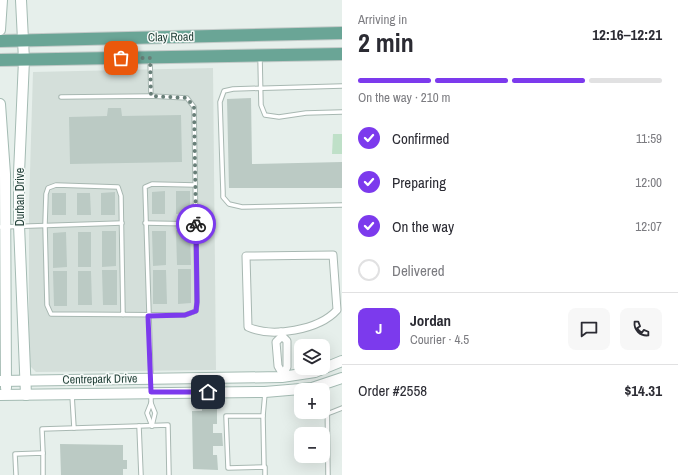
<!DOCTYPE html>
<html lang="en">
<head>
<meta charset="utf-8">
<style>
	body { margin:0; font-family:"Archivo Narrow",sans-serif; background:#f7f7f7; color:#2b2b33; height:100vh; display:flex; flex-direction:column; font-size:15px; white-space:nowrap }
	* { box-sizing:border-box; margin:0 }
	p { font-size:13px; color:#7c7c81 }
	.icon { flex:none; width:22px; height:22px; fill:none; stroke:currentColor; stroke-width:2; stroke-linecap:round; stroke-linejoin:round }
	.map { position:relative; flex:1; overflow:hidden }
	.details { display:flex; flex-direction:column; background:#fff; width:336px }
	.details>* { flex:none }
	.fabs { position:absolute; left:294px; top:339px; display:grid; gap:8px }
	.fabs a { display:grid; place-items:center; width:36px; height:36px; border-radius:8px; background:#fff; box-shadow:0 4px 16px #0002; font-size:20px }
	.pin { position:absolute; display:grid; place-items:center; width:34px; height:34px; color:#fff; margin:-17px; border-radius:8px; box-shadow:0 2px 6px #0006 }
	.courier { position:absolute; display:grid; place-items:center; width:40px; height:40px; margin:-20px; border:3px solid #7c3aed; border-radius:50%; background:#fff; color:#222; box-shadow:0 1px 5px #0007 }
	.overview em { font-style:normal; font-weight:700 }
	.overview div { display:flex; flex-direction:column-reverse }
	.overview { display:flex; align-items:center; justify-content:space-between; height:68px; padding:0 16px }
	h1 { font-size:26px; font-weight:700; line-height:30px }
	.bar { display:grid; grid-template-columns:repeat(4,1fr); gap:6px 4px; align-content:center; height:48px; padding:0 16px }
	.bar i { height:5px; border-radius:3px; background:#e1e1e2 }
	.bar .active { background:#7c3aed }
	.bar p { grid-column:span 4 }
	.line { display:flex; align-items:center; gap:10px; padding:0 16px; border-top:1px solid #e1e1e2 }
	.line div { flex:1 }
	.round { display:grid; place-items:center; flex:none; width:42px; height:42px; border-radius:8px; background:#f7f7f7 }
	ol { padding:0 16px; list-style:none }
	li { display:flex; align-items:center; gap:12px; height:44px }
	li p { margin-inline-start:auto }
	li .icon { padding:4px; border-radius:50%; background:#7c3aed; color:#fff; stroke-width:4 }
	li:last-child { color:#7c7c81 }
	li i { width:22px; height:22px; border:2px solid #e1e1e2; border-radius:50% }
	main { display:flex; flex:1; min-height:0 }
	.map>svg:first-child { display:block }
</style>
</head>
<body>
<main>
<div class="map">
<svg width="342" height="475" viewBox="0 0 342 475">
	<rect width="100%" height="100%" fill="#e6efeb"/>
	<!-- built -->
	<polygon fill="#d4dfda" points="213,68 216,370 36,372 29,365 29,206 33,72"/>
	<!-- green -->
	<polygon fill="#bfe0c8" points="333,134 342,134 342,154 332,154"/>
	<!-- building -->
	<g fill="#bbcac4">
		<polygon points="251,98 252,164 342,162 342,188 229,188 227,99"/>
		<polygon points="108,108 121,108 122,116 181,115 182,162 70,164 69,117 107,116"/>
		<polygon points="165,191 165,214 152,214 152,192"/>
		<polygon points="176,191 190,191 190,213 176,214"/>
		<polygon points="115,192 115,215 101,215 101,193"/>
		<rect x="52" y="193" width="14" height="22"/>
		<polygon points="77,193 90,193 91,215 77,215"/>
		<polygon points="176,230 190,230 191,265 177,265"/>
		<polygon points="102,231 116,231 116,266 102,267"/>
		<polygon points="152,231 166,231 166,265 153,266"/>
		<polygon points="66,232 67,267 53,268 53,233"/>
		<rect x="78" y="232" width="13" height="35"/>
		<polygon points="178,269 191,269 191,303 178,304"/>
		<polygon points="102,270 117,270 117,305 103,305"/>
		<polygon points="153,270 166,270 167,304 153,304"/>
		<polygon points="53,271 67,271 67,306 54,306"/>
		<polygon points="78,271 91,271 92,305 78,305"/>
		<polygon points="202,409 217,409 217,424 213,424 213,433 222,433 223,446 213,446 213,455 217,455 218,470 193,469 192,411 202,411"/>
		<polygon points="60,444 123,445 123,460 127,460 127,469 123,469 123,475 61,475"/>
	</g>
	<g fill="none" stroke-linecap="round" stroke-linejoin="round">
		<defs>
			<g id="lane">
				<polyline points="260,57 261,105 265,115 279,117 306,113 342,112"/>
				<polyline points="150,59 151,96"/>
				<polyline points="342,86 233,89 224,91 220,102 223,192 223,197 229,204 242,207 342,205"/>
				<polyline points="61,97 151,96 187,98 194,107 197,302 196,311 185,315 51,314 47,305 45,225 46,194 48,188 56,185 118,187 121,196 123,315"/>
				<polyline points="145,223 196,224"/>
				<polyline points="0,227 122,223"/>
				<polyline points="151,377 145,187 152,184 195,185"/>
				<polyline points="327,384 328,475"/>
				<polyline points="265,393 263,416 226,416 228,468 265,467 265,475"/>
				<polyline points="151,394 151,403 147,413 152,426"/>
				<polyline points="72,395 74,428"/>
				<polyline points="151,403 155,413 152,426"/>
				<polyline points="327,414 342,408"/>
				<polyline points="263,416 264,467"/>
				<polyline points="43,453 42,429 139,426"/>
				<polyline points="16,475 15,454 43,453 43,475"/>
				<polyline points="141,475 139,426 168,425 169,475"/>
			</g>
			<g id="street">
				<path d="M333,255l4,55c-18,20 -65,28 -89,17l-2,-71z"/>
				<polyline points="281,332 282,336 287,341 287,367 282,377"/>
				<polyline points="282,336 276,342 278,366 282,373"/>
			</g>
			<g id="secondary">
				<polyline points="21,0 24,60 19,173 19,225 26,395"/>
				<polyline points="0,30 2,0"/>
				<polyline points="0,104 5,174 6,388"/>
				<polyline points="0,381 282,377 315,372 342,361"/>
				<polyline points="0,395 265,392 312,388 342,378"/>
			</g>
			<g id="primary">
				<polyline points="0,41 342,33"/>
				<polyline points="0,60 342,54"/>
			</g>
		</defs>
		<!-- lane casing -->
		<use href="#lane" stroke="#a8b8b2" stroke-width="5.5"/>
		<!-- street casing -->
		<use href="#street" stroke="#a8b8b2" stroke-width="9"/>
		<!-- secondary casing -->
		<use href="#secondary" stroke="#a4bbb3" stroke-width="12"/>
		<!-- primary casing -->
		<use href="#primary" stroke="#c2cac8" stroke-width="14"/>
		<!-- lane -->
		<use href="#lane" stroke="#fff" stroke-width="3.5"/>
		<!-- street -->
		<use href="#street" stroke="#fff" stroke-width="7"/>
		<!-- secondary -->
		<use href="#secondary" stroke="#fff" stroke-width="10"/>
		<!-- primary -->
		<use href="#primary" stroke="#6aa596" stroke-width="12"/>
	</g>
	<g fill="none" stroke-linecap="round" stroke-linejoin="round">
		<!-- done -->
		<polyline stroke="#687f78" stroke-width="4" stroke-dasharray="0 7.2" points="121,58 150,58 151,96 187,98 194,107 196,224"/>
		<!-- route -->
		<polyline stroke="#7c3aed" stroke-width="5" points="196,224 197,302 196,311 185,315 148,316 151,392 208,392"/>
	</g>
	<g text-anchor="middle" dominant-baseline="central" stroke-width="3" stroke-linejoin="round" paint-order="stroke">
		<!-- street labels -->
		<g font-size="12" fill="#24423a" stroke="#f7fbf9">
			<text transform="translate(171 37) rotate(-1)">Clay Road</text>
			<text transform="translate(20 197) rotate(-90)">Durban Drive</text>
			<text transform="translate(100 379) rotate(-1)">Centrepark Drive</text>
		</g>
	</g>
</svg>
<div class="fabs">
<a><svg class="icon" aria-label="layers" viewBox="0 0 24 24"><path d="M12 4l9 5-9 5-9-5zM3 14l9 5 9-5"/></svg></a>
<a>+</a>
<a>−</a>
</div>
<div class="pin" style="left:121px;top:58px;background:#ea580c"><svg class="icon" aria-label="bag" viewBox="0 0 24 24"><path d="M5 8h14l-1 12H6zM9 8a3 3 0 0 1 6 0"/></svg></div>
<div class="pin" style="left:208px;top:392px;background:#1f2937"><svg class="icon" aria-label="home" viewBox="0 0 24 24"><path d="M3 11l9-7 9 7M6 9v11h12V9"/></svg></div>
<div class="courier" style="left:196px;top:224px"><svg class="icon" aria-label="bike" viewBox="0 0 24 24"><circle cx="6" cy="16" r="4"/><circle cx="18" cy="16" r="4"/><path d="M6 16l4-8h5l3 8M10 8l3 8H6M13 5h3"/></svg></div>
</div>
<section class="details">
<div class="overview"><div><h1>2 min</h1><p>Arriving in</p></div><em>12:16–12:21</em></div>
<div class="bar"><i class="active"></i><i class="active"></i><i class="active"></i><i></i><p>On the way · 210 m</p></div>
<ol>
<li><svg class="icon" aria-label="check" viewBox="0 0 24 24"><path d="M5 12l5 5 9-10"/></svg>Confirmed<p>11:59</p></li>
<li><svg class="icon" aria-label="check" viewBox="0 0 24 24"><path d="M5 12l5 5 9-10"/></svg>Preparing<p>12:00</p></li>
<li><svg class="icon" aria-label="check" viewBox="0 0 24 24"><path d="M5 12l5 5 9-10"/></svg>On the way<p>12:07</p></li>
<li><i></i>Delivered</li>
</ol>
<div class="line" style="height:72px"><b class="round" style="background:#7c3aed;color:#fff">J</b><div><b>Jordan</b><p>Courier · 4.5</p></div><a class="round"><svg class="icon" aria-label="chat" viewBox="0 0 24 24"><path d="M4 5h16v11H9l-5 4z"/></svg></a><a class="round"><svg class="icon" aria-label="phone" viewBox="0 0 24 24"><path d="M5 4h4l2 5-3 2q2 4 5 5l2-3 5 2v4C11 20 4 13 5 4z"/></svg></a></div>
<div class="line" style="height:52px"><div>Order #2558</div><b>$14.31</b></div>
</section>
</main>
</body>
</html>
